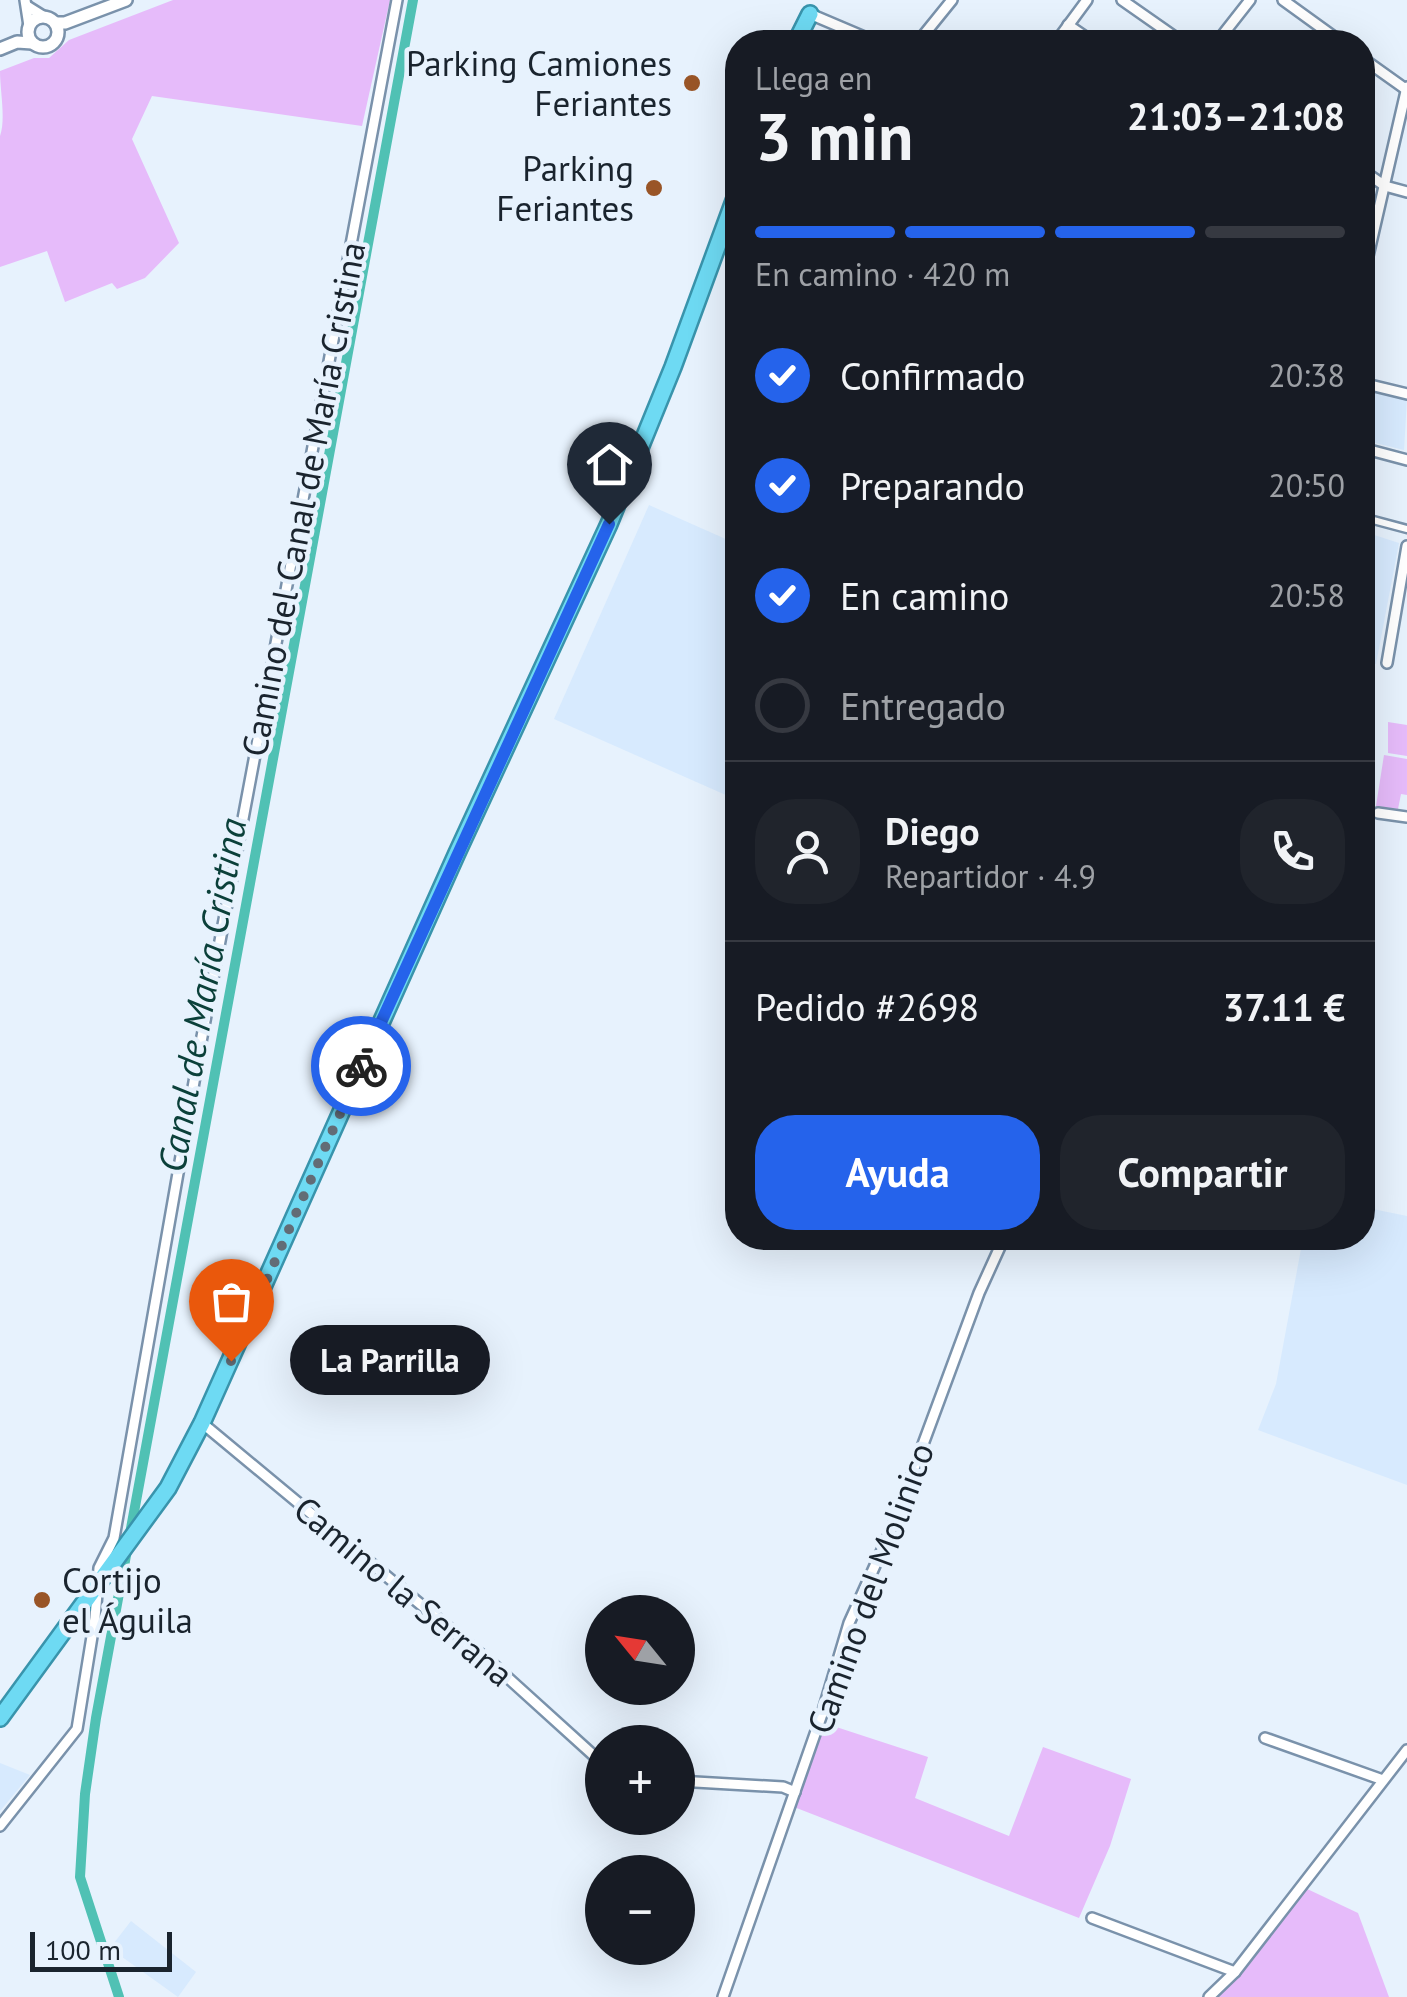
<!DOCTYPE html>
<html lang="es">
<head>
<meta charset="utf-8">
<style>
	body { margin:0; font-family:"PT Sans",sans-serif; background:#20242c; color:#f1f3f6; height:100vh; display:flex; flex-direction:column; font-size:38px; white-space:nowrap }
	* { box-sizing:border-box; margin:0 }
	p { font-size:32px; color:#9ea1a6 }
	.icon { flex:none; width:55px; height:55px; fill:none; stroke:currentColor; stroke-width:2; stroke-linecap:round; stroke-linejoin:round }
	.map { position:relative; flex:1; overflow:hidden }
	.side { position:absolute; left:725px; top:30px; width:650px; height:1220px; display:flex; flex-direction:column; background:#171b24; border-radius:40px; box-shadow:0 10px 40px #0002 }
	.side>* { flex:none }
	.needle { width:65px; rotate:300deg }
	.controls { position:absolute; left:585px; top:1595px; display:grid; gap:20px }
	.controls a { display:grid; place-items:center; width:110px; height:110px; border-radius:50%; background:#171b24; box-shadow:0 10px 40px #0002; font-size:50px }
	.scale { position:absolute; left:30px; bottom:25px; width:142px; box-sizing:border-box; padding-left:10px; border:5px solid #1a242e; border-top:0; font-size:28px; line-height:35px; white-space:nowrap; color:#1a242e; -webkit-text-stroke:8px #e7f2fd; paint-order:stroke }
	.pin { position:absolute; display:grid; place-items:center; width:85px; height:85px; color:#fff; margin:-102px -42px; border-radius:50% 50% 50% 0; rotate:-45deg; box-shadow:0 0 10px #0007 }
	.pin .icon { rotate:45deg }
	.courier { position:absolute; display:grid; place-items:center; width:100px; height:100px; margin:-50px; border:8px solid #2563eb; border-radius:50%; background:#fff; color:#222; box-shadow:0 2px 12px #0007 }
	.bubble { position:absolute; height:70px; border-radius:35px; background:#171b24; box-shadow:0 10px 40px #0002; font-size:32px; font-weight:700; line-height:70px; text-align:center }
	.summary em { font-style:normal; font-weight:700 }
	.summary div { display:flex; flex-direction:column-reverse }
	.summary { display:flex; align-items:center; justify-content:space-between; height:170px; padding:0 30px }
	h1 { font-size:65px; font-weight:700; line-height:75px }
	.bar { display:grid; grid-template-columns:repeat(4,1fr); gap:15px 10px; align-content:center; height:120px; padding:0 30px }
	.bar i { height:12px; border-radius:8px; background:#363941 }
	.bar .selected { background:#2563eb }
	.bar p { grid-column:span 4 }
	.line { display:flex; align-items:center; gap:25px; padding:0 30px; border-top:2px solid #363941 }
	.line div { flex:1 }
	.round { display:grid; place-items:center; flex:none; width:105px; height:105px; border-radius:40px; background:#20242c }
	ol { padding:0 30px; list-style:none }
	li { display:flex; align-items:center; gap:30px; height:110px }
	li p { margin-inline-start:auto }
	li .icon { padding:10px; border-radius:50%; background:#2563eb; color:#fff; stroke-width:4 }
	li:last-child { color:#9ea1a6 }
	li i { width:55px; height:55px; border:5px solid #363941; border-radius:50% }
	.action { display:flex; gap:20px; margin-top:auto; padding:20px 30px }
	.action a { flex:1; height:115px; border-radius:40px; background:#2563eb; color:#fff; font-size:40px; font-weight:700; line-height:115px; text-align:center }
	.action a+a { background:#20242c; color:#f1f3f6 }
	.map>svg:first-child { display:block }
</style>
</head>
<body>
<div class="map">
<svg width="1407" height="1997" viewBox="0 0 1407 1997">
	<rect width="100%" height="100%" fill="#e7f2fd"/>
	<!-- built -->
	<g fill="#d7eafe">
		<polygon points="1363,388 1407,399 1404,450 1363,440"/>
		<polygon points="649,505 737,544 737,800 554,719"/>
		<polygon points="1362,531 1399,543 1376,664 1363,662"/>
		<polygon points="1363,1207 1407,1216 1407,1485 1258,1430 1276,1384 1303,1238 1362,1238"/>
		<polygon points="0,1763 30,1775 0,1811"/>
		<polygon points="131,1921 196,1972 178,1997 118,1954 114,1943"/>
	</g>
	<!-- green -->
	<g fill="#e6bbfa">
		<path d="M173,0h217l-28,126 -210,-30 -20,43 47,104 -34,35 -28,11 -5,-6 -47,19 -18,-51 -47,16v-131c6,-17 0,-45 0,-65l34,-13h15l20,-18z"/>
		<polygon points="1388,722 1407,725 1407,756 1388,753"/>
		<polygon points="1384,755 1407,759 1407,795 1401,794 1398,809 1376,806"/>
		<polygon points="824,1723 928,1757 915,1798 1009,1836 1043,1747 1131,1779 1110,1846 1079,1918 794,1807"/>
		<polygon points="1303,1887 1358,1913 1389,1997 1215,1997"/>
	</g>
	<g fill="none" stroke-linecap="round" stroke-linejoin="round">
		<!-- canal -->
		<polyline stroke="#50c1b4" stroke-width="10" points="119,1997 80,1877 85,1794 96,1718 413,0"/>
		<defs>
			<polyline id="pedestrian" points="1362,517 1407,529"/>
			<g id="minor">
				<polyline points="25,0 29,26"/>
				<polyline points="1122,0 1182,42"/>
				<polyline points="1283,0 1341,42"/>
				<polyline points="27,6 43,16"/>
				<polyline points="810,14 876,42"/>
				<polyline points="1068,25 1093,42"/>
				<polyline points="918,42 952,0"/>
				<polyline points="1056,42 1087,0"/>
				<polyline points="1217,42 1250,0"/>
				<polyline points="1362,58 1407,90"/>
				<polyline points="1362,170 1385,186 1407,192"/>
				<polyline points="1362,282 1407,87"/>
				<polyline points="1362,383 1407,394"/>
				<polyline points="1362,448 1407,460"/>
				<polyline points="1387,663 1407,546"/>
				<polyline points="1378,813 1407,817"/>
				<polyline points="202,1423 496,1667 602,1763"/>
				<polyline points="1265,1738 1383,1780"/>
				<polyline points="678,1781 783,1787 795,1792"/>
				<polyline points="0,1826 77,1729 95,1618 99,1568 114,1538 201,1042 397,0"/>
				<polyline points="1092,1918 1235,1972"/>
				<polyline points="723,1997 822,1714 849,1623 892,1528 979,1293 1004,1238"/>
				<polyline points="1209,1997 1235,1972 1407,1750"/>
			</g>
			<g id="tertiary">
				<circle cx="43" cy="32" r="15"/>
				<polyline points="55,23 65,23 126,0"/>
				<polyline points="0,49 17,42 32,43"/>
			</g>
			<g id="trunk">
				<polyline points="796,42 810,14"/>
				<polyline points="0,1718 168,1488 202,1423 457,853 609,524 673,367 738,190"/>
			</g>
		</defs>
		<!-- pedestrian casing -->
		<use href="#pedestrian" stroke="#7a92ab" stroke-width="11"/>
		<!-- minor casing -->
		<use href="#minor" stroke="#7a92ab" stroke-width="14"/>
		<!-- tertiary casing -->
		<use href="#tertiary" stroke="#7a92ab" stroke-width="16"/>
		<!-- trunk casing -->
		<use href="#trunk" stroke="#3994ac" stroke-width="20"/>
		<!-- pedestrian -->
		<use href="#pedestrian" stroke="#fff" stroke-width="6"/>
		<!-- minor -->
		<use href="#minor" stroke="#fff" stroke-width="9"/>
		<!-- tertiary -->
		<use href="#tertiary" stroke="#fff" stroke-width="11"/>
		<!-- trunk -->
		<use href="#trunk" stroke="#6edaf3" stroke-width="15"/>
	</g>
	<g fill="none" stroke-linecap="round" stroke-linejoin="round">
		<!-- done -->
		<polyline stroke="#626c76" stroke-width="10" stroke-dasharray="0 18" points="231,1361 361,1066"/>
		<!-- route -->
		<polyline stroke="#2563eb" stroke-width="12" points="361,1066 609,524"/>
	</g>
	<!-- markers -->
	<g fill="#995527" stroke="#e7f2fd" stroke-width="4">
		<circle cx="692" cy="83" r="10"/>
		<circle cx="654" cy="188" r="10"/>
		<circle cx="42" cy="1600" r="10"/>
	</g>
	<g text-anchor="middle" dominant-baseline="central" stroke-width="9" stroke-linejoin="round" paint-order="stroke">
		<!-- poi labels -->
		<g font-size="35" fill="#1a242e" stroke="#e7f2fd" text-anchor="end">
			<text x="672" y="63">Parking Camiones<tspan x="672" dy="40">Feriantes</tspan></text>
			<text x="634" y="168">Parking<tspan x="634" dy="40">Feriantes</tspan></text>
			<text x="62" y="1580" text-anchor="start">Cortijo<tspan x="62" dy="40">el Águila</tspan></text>
		</g>
		<!-- street labels -->
		<g font-size="35" fill="#1a242e" stroke="#e7f2fd">
			<text transform="translate(303 499) rotate(-79)">Camino del Canal de María Cristina</text>
			<text transform="translate(870 1588) rotate(-70)">Camino del Molinico</text>
			<text transform="translate(404 1591) rotate(40)">Camino la Serrana</text>
		</g>
		<!-- water labels -->
		<g font-size="38" font-style="italic" fill="#0b403a" stroke="#e7f2fd">
			<text transform="translate(201 995) rotate(-80)">Canal de María Cristina</text>
		</g>
	</g>
</svg>
<div class="controls">
<a><svg class="needle" viewBox="-14 -14 28 28"><path d="M0-13l5 13h-10z" fill="#e53935"/><path d="M0 13l5-13h-10z" fill="#9ea1a6"/></svg></a>
<a>+</a>
<a>−</a>
</div>
<div class="scale">100 m</div>
<div class="pin" style="left:231px;top:1361px;background:#ea580c"><svg class="icon" aria-label="bag" viewBox="0 0 24 24"><path d="M5 8h14l-1 12H6zM9 8a3 3 0 0 1 6 0"/></svg></div>
<div class="pin" style="left:609px;top:524px;background:#1f2937"><svg class="icon" aria-label="home" viewBox="0 0 24 24"><path d="M3 11l9-7 9 7M6 9v11h12V9"/></svg></div>
<div class="courier" style="left:361px;top:1066px"><svg class="icon" aria-label="bike" viewBox="0 0 24 24"><circle cx="6" cy="16" r="4"/><circle cx="18" cy="16" r="4"/><path d="M6 16l4-8h5l3 8M10 8l3 8H6M13 5h3"/></svg></div>
<div class="bubble" style="left:290px;top:1325px;width:200px">La Parrilla</div>
<section class="side">
<div class="summary"><div><h1>3 min</h1><p>Llega en</p></div><em>21:03–21:08</em></div>
<div class="bar"><i class="selected"></i><i class="selected"></i><i class="selected"></i><i></i><p>En camino · 420 m</p></div>
<ol>
<li><svg class="icon" aria-label="check" viewBox="0 0 24 24"><path d="M5 12l5 5 9-10"/></svg>Confirmado<p>20:38</p></li>
<li><svg class="icon" aria-label="check" viewBox="0 0 24 24"><path d="M5 12l5 5 9-10"/></svg>Preparando<p>20:50</p></li>
<li><svg class="icon" aria-label="check" viewBox="0 0 24 24"><path d="M5 12l5 5 9-10"/></svg>En camino<p>20:58</p></li>
<li><i></i>Entregado</li>
</ol>
<div class="line" style="height:180px"><a class="round"><svg class="icon" aria-label="person" viewBox="0 0 24 24"><circle cx="12" cy="8" r="4"/><path d="M4 21q1-7 8-7t8 7"/></svg></a><div><b>Diego</b><p>Repartidor · 4.9</p></div><a class="round"><svg class="icon" aria-label="phone" viewBox="0 0 24 24"><path d="M5 4h4l2 5-3 2q2 4 5 5l2-3 5 2v4C11 20 4 13 5 4z"/></svg></a></div>
<div class="line" style="height:130px"><div>Pedido #2698</div><b>37.11 €</b></div>
<div class="action"><a>Ayuda</a><a>Compartir</a></div>
</section>
</div>
</body>
</html>
